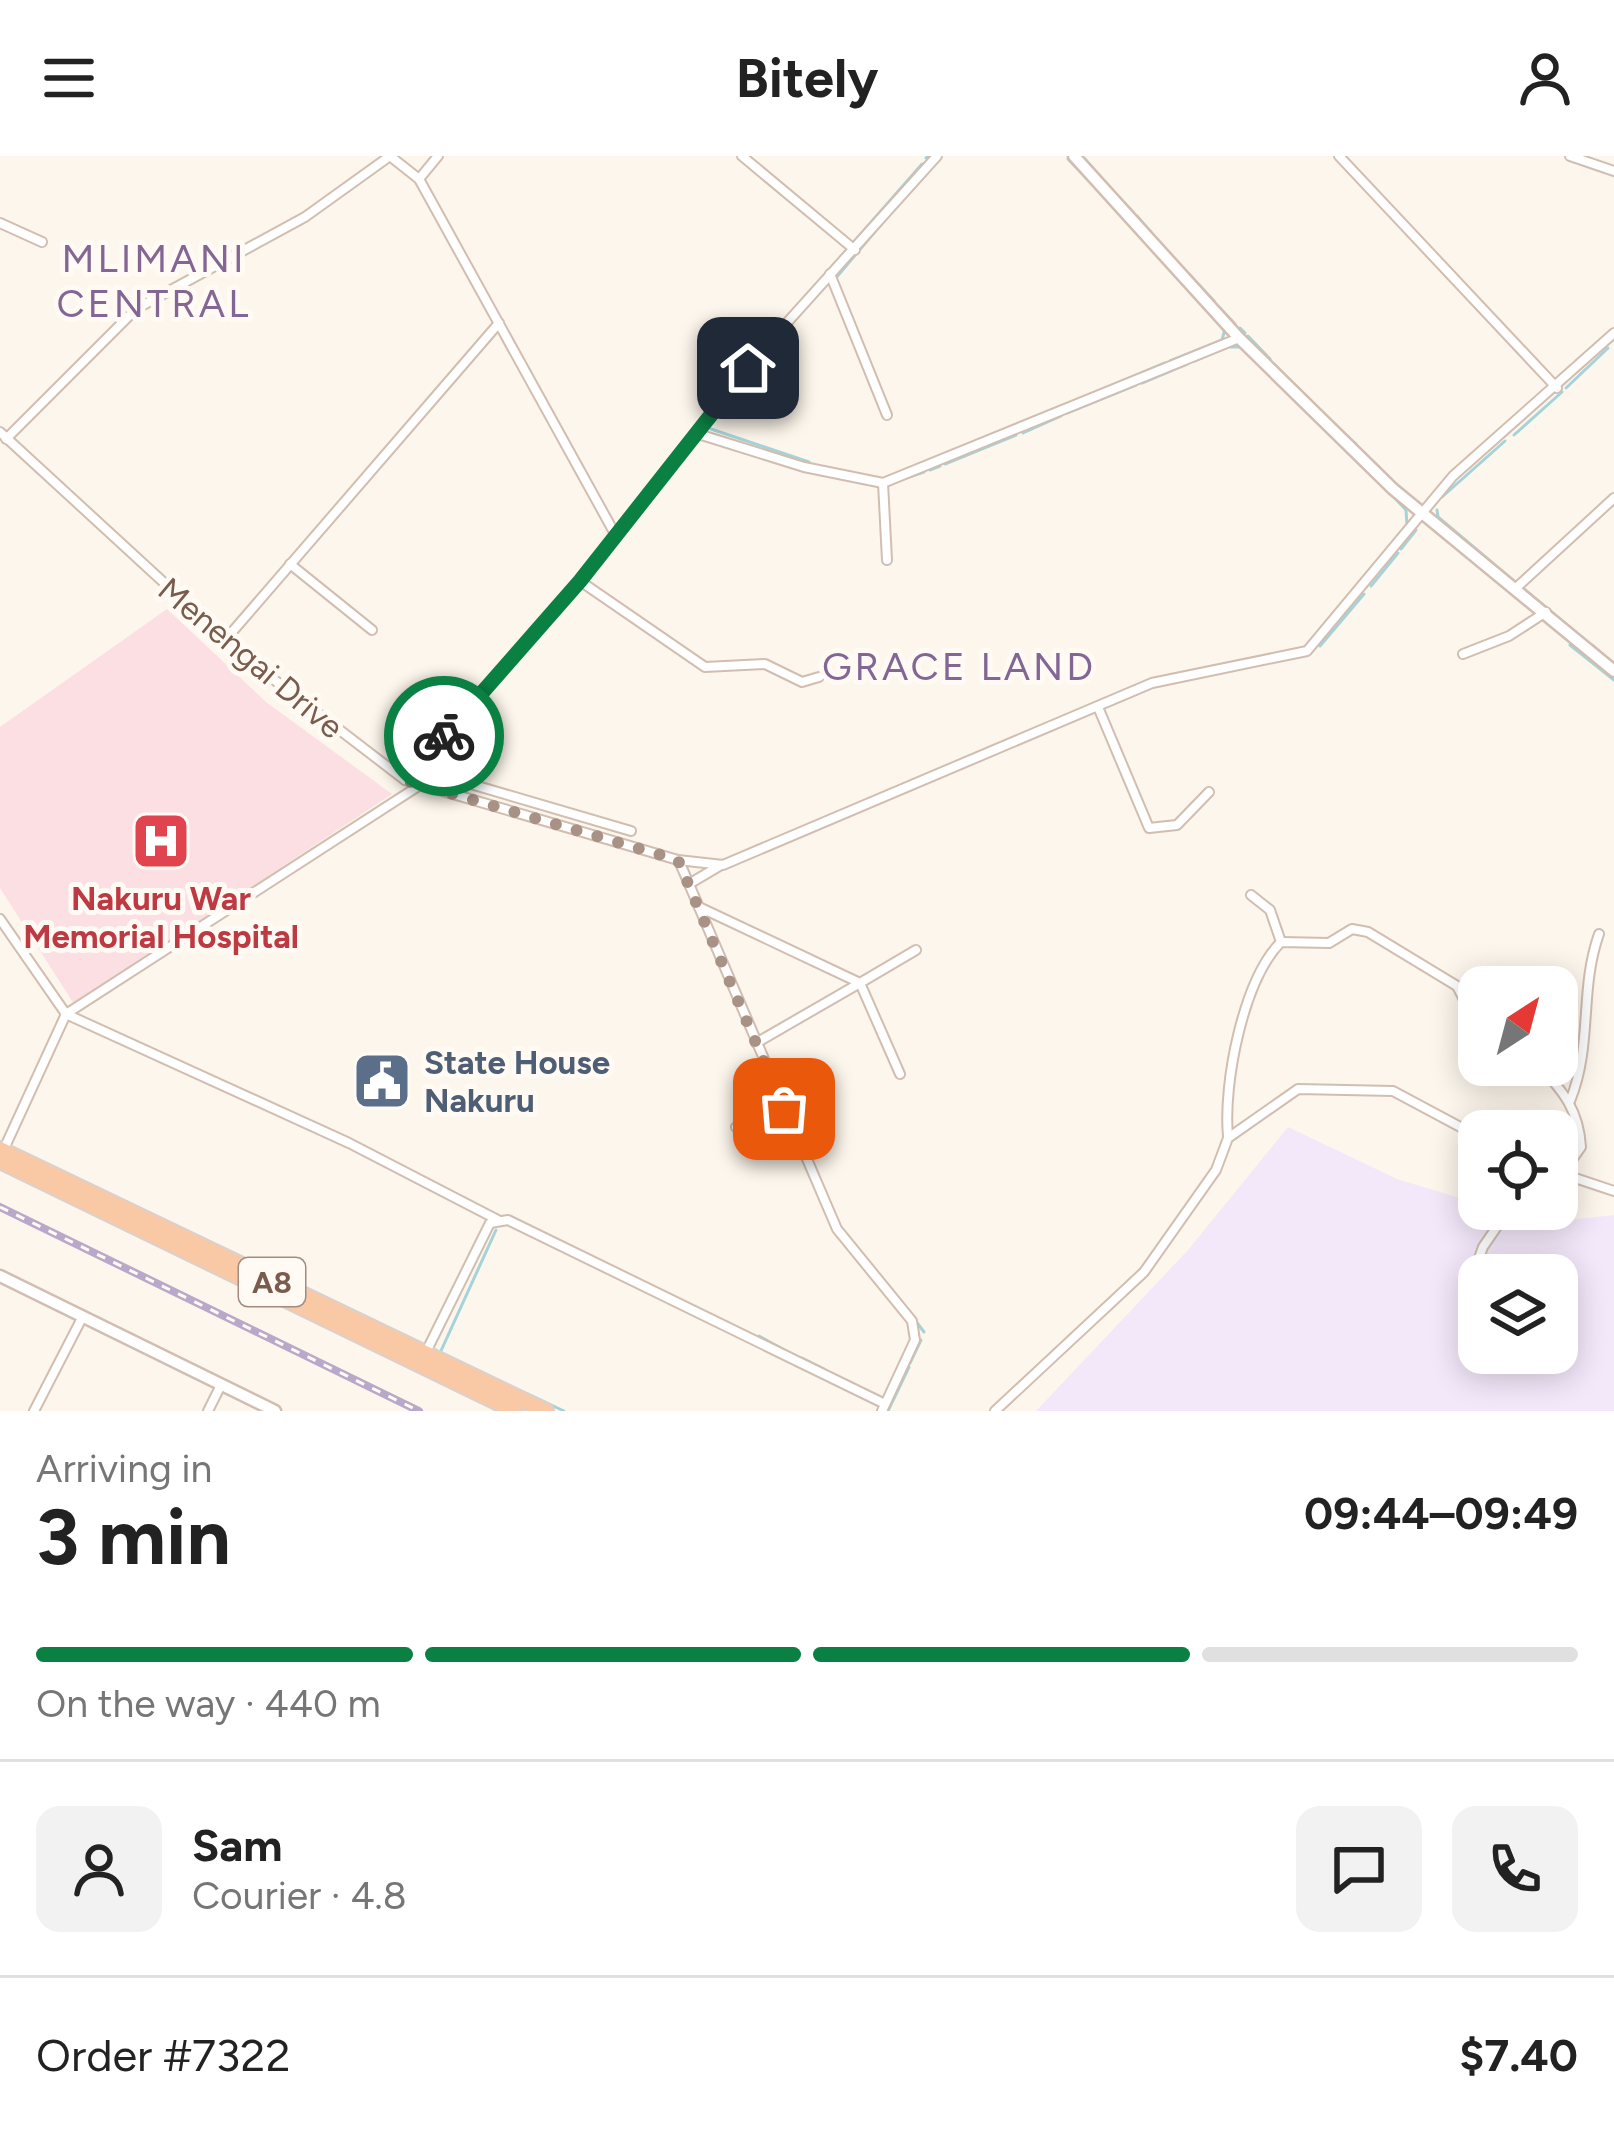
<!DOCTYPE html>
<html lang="en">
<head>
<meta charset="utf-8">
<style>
	body { margin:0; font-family:Figtree,sans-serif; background:#f2f2f2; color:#222; height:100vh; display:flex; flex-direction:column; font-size:45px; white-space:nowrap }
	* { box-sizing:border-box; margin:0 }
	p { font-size:39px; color:#767676 }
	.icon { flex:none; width:66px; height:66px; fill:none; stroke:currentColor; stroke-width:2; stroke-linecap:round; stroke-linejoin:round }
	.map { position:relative; height:1255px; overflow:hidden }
	.sheet { display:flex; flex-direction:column; background:#fff; flex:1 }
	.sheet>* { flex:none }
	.needle { width:78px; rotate:36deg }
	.fabs { position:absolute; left:1458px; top:810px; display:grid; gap:24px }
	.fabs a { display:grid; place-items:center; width:120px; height:120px; border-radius:24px; background:#fff; box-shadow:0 6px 30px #0003; font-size:60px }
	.pin { position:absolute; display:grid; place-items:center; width:102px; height:102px; color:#fff; margin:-51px; border-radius:24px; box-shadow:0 6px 18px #0006 }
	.courier { position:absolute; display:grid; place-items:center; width:120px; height:120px; margin:-60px; border:9px solid #0b8043; border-radius:50%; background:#fff; color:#222; box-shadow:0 3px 15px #0007 }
	.overview em { font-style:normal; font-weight:700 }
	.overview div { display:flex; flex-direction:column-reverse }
	.overview { display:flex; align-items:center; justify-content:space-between; height:204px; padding:0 36px }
	h1 { font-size:78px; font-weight:700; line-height:90px }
	.bar { display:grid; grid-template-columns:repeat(4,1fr); gap:18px 12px; align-content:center; height:144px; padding:0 36px }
	.bar i { height:15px; border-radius:9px; background:#e0e0e0 }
	.bar .selected { background:#0b8043 }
	.bar p { grid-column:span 4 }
	.line { display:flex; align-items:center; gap:30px; padding:0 36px; border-top:3px solid #e0e0e0 }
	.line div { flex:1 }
	.round { display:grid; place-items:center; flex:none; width:126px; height:126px; border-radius:24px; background:#f2f2f2 }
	header { display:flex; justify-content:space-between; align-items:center; height:156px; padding:0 36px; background:#fff; font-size:54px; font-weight:700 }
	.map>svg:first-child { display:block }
</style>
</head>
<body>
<header><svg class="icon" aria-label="menu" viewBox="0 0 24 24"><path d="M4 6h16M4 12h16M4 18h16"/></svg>Bitely<svg class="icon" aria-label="person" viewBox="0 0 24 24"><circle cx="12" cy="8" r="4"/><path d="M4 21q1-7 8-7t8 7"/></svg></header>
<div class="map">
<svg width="1614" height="1255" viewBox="0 0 1614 1255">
	<rect width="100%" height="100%" fill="#fdf6ec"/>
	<!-- education -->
	<path fill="#f3e8fa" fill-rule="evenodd" d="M1288,971l109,52 82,25v5l61,14 74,-8v196h-578l152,-161zM1479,1119h78v78h-78z"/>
	<!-- medical -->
	<polygon fill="#fbdfe3" points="167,453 266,546 392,638 74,848 0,732 0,571"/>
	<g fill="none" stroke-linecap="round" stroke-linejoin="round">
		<!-- stream -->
		<g stroke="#a5d3da" stroke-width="3">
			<polyline points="926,2 928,0"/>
			<polyline points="1068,3 1093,29"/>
			<polyline points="1085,3 1101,22"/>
			<polyline points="1106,27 1108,30"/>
			<polyline points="1112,34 1133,56"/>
			<polyline points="1137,60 1154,80"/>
			<polyline points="1158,85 1184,113"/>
			<polyline points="852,88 922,8"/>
			<polyline points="830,113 845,96"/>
			<polyline points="1189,118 1214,145"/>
			<polyline points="835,123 895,52"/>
			<polyline points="1219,151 1235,168"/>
			<polyline points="1240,172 1245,177"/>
			<polyline points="1248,180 1270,203"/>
			<polyline points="1230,191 1241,191"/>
			<polyline points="1170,205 1222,184 1225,173"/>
			<polyline points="1194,205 1228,191"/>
			<polyline points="1275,209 1290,225"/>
			<polyline points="1142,227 1187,208"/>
			<polyline points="1566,232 1608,192"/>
			<polyline points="1089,239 1165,207"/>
			<polyline points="1067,257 1136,229"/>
			<polyline points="1332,266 1356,288"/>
			<polyline points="711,273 809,306"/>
			<polyline points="1023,277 1061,260"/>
			<polyline points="1514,279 1562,236"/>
			<polyline points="679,291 764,188"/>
			<polyline points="1360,293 1379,311"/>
			<polyline points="945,308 1016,279"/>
			<polyline points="930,314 940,310"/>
			<polyline points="1383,316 1387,319"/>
			<polyline points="827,319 878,330"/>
			<polyline points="897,325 924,316"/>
			<polyline points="1391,338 1406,354 1407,369"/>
			<polyline points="1442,341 1505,285"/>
			<polyline points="1437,354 1438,361 1515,426"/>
			<polyline points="1401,393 1416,374"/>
			<polyline points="1371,430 1398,397"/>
			<polyline points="1523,432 1585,484"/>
			<polyline points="1546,466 1563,480"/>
			<polyline points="1570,489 1614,524"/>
			<polyline points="1592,489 1614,508"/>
			<polyline points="1320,490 1364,438"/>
			<polyline points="252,1105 266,1113"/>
			<polyline points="885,1126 902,1147"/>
			<polyline points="308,1133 377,1166"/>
			<polyline points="915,1164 924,1176"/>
			<polyline points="759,1180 790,1197"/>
			<polyline points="440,1197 496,1074"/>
			<polyline points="802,1202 824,1213"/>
			<polyline points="910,1207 921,1184"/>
			<polyline points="846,1224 876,1240"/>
			<polyline points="528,1238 564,1255"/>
			<polyline points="888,1255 909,1211"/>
		</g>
		<defs>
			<g id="minor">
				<polyline points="390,0 419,23 615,378"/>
				<polyline points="742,0 855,94"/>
				<polyline points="1339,0 1557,232"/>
				<polyline points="1570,0 1614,15"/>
				<polyline points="419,23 438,0"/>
				<polyline points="0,67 42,86"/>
				<polyline points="830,118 887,259"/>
				<polyline points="0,276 247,503 405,624 678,704 723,709 1152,527 1307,495 1453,320 1614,177"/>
				<polyline points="695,277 804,311 883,327 1239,182"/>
				<polyline points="6,283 136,153 305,61 390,0"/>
				<polyline points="883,327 887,404"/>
				<polyline points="290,408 372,474"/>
				<polyline points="580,425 705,511 765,508 802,526 819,521"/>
				<polyline points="1516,432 1614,342"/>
				<polyline points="226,483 499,167"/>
				<polyline points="1463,498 1509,480 1546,456"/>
				<polyline points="1098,551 1149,672 1177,669 1209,636"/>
				<polyline points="416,612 631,675"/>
				<polyline points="405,624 580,425 775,180 937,0"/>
				<polyline points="679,705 689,728 721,709"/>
				<polyline points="689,728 837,1073 912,1165 915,1184 882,1255"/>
				<polyline points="1251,739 1270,754 1281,786"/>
				<polyline points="699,751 860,827 916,794"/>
				<polyline points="0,763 66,858 349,987 498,1064"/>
				<polyline points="756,887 860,827 900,918"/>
				<path d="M1538,909c25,25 41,46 43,82l-17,24"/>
				<path d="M1570,945c23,-56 9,-111 29,-167"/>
				<polyline points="736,971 798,986"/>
				<path d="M1228,980c-5,-52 15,-156 53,-194l48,1 23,-14 16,3 89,54 22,43"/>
				<polyline points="4,993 66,858 417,631"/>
				<polyline points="1557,1016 1614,1035"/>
				<polyline points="1474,1116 1483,1091 1509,1053"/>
				<polyline points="425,1198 490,1067 508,1064 885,1248"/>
				<polyline points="34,1255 83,1160"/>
				<polyline points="208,1255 221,1229"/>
				<polyline points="995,1255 1144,1116 1216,1014 1228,982 1298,933 1393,935 1479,981"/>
			</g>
			<g id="tertiary">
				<polyline points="1074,0 1239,182 1393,333 1614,515"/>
				<polyline points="0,1120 275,1255"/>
			</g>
			<g id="trunk">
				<polyline points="0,993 546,1255"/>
				<polyline points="0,1005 515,1255"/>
			</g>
		</defs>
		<!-- minor casing -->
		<use href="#minor" stroke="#d1beb0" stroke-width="12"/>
		<!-- tertiary casing -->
		<use href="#tertiary" stroke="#d1beb0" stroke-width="15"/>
		<!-- trunk casing -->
		<use href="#trunk" stroke="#dad1cd" stroke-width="18"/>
		<!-- minor -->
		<use href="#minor" stroke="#fff" stroke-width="8"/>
		<!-- tertiary -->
		<use href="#tertiary" stroke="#fff" stroke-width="10"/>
		<!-- trunk -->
		<use href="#trunk" stroke="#f9c8a4" stroke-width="14"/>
		<defs>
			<polyline id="rail" points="0,1051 419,1255"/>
		</defs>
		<!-- rail casing -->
		<use href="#rail" stroke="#b9a8c9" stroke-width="8"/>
		<!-- rail -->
		<use href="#rail" stroke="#fffaf3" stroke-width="3" stroke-dasharray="9" stroke-linecap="butt"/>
	</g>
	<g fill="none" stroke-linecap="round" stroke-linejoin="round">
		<!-- done -->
		<polyline stroke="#a89285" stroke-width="12" stroke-dasharray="0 21.6" points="444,580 405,624 678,704 784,953"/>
		<!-- route -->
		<polyline stroke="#0b8043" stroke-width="15" points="444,580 580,425 748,212"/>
	</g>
	<!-- icons -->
	<defs>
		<symbol id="hospital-square" viewBox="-11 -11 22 22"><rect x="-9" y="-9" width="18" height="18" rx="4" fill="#e0444e" stroke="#fffaf3"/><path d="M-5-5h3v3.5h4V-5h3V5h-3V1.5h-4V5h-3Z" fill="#fff"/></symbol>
		<symbol id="civic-square" viewBox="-11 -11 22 22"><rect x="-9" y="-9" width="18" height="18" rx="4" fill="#5c6f8a" stroke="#fffaf3"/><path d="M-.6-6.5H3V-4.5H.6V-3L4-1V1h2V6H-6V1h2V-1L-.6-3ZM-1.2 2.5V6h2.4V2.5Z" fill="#fff"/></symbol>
	</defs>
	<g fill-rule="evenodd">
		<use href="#hospital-square" x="128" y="652" width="66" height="66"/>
		<use href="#civic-square" x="349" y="892" width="66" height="66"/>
	</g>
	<g text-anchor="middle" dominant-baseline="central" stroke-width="10" stroke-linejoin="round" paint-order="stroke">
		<!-- shield labels -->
		<rect fill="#fffaf3" stroke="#a28b7f" stroke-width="3" x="239" y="1102" width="66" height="48" rx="9"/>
		<g font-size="30" font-weight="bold" fill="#7a5c4d">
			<text x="272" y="1126">A8</text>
		</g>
		<!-- street labels -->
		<g font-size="33" fill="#7a5c4d" stroke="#fffaf3">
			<text transform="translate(251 502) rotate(40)">Menengai Drive</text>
		</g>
		<!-- health labels -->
		<g font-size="33" font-weight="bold" fill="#be3a42" stroke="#fffaf3">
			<text x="161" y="742">Nakuru War<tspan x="161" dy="38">Memorial Hospital</tspan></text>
		</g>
		<!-- service labels -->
		<g font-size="33" font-weight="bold" fill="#4e5e75" stroke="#fffaf3" text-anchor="start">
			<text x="424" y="906">State House<tspan x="424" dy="38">Nakuru</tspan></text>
		</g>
		<!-- quarter labels -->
		<g font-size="39" letter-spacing="3" fill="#846695" stroke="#fffaf3">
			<text x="154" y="102">MLIMANI<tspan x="154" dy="45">CENTRAL</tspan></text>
			<text x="959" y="510">GRACE LAND</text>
		</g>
	</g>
</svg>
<div class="fabs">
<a><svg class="needle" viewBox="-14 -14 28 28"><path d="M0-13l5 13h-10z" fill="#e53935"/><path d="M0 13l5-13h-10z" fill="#767676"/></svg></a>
<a><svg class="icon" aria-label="locate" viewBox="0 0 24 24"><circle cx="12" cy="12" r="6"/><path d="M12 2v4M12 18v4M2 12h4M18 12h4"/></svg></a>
<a><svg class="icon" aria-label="layers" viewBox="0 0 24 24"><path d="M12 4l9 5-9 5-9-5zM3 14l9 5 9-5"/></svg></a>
</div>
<div class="pin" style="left:784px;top:953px;background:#ea580c"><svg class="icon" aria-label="bag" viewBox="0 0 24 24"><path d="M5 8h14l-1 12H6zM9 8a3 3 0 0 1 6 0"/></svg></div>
<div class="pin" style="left:748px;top:212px;background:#1f2937"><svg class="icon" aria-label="home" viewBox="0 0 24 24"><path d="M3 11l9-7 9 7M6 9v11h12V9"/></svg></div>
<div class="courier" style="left:444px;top:580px"><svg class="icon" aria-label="bike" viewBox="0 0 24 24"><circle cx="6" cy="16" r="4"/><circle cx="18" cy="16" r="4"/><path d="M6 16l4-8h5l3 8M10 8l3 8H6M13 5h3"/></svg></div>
</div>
<section class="sheet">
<div class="overview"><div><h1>3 min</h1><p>Arriving in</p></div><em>09:44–09:49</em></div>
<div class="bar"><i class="selected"></i><i class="selected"></i><i class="selected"></i><i></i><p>On the way · 440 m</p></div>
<div class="line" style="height:216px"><a class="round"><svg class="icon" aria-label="person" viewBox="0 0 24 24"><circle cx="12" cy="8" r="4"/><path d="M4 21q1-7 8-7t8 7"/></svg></a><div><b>Sam</b><p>Courier · 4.8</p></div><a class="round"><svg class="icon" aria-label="chat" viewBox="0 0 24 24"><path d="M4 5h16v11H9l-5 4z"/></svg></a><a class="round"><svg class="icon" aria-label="phone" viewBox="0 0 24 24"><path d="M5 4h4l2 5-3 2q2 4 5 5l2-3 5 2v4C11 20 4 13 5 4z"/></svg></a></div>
<div class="line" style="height:156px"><div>Order #7322</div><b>$7.40</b></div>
</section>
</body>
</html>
